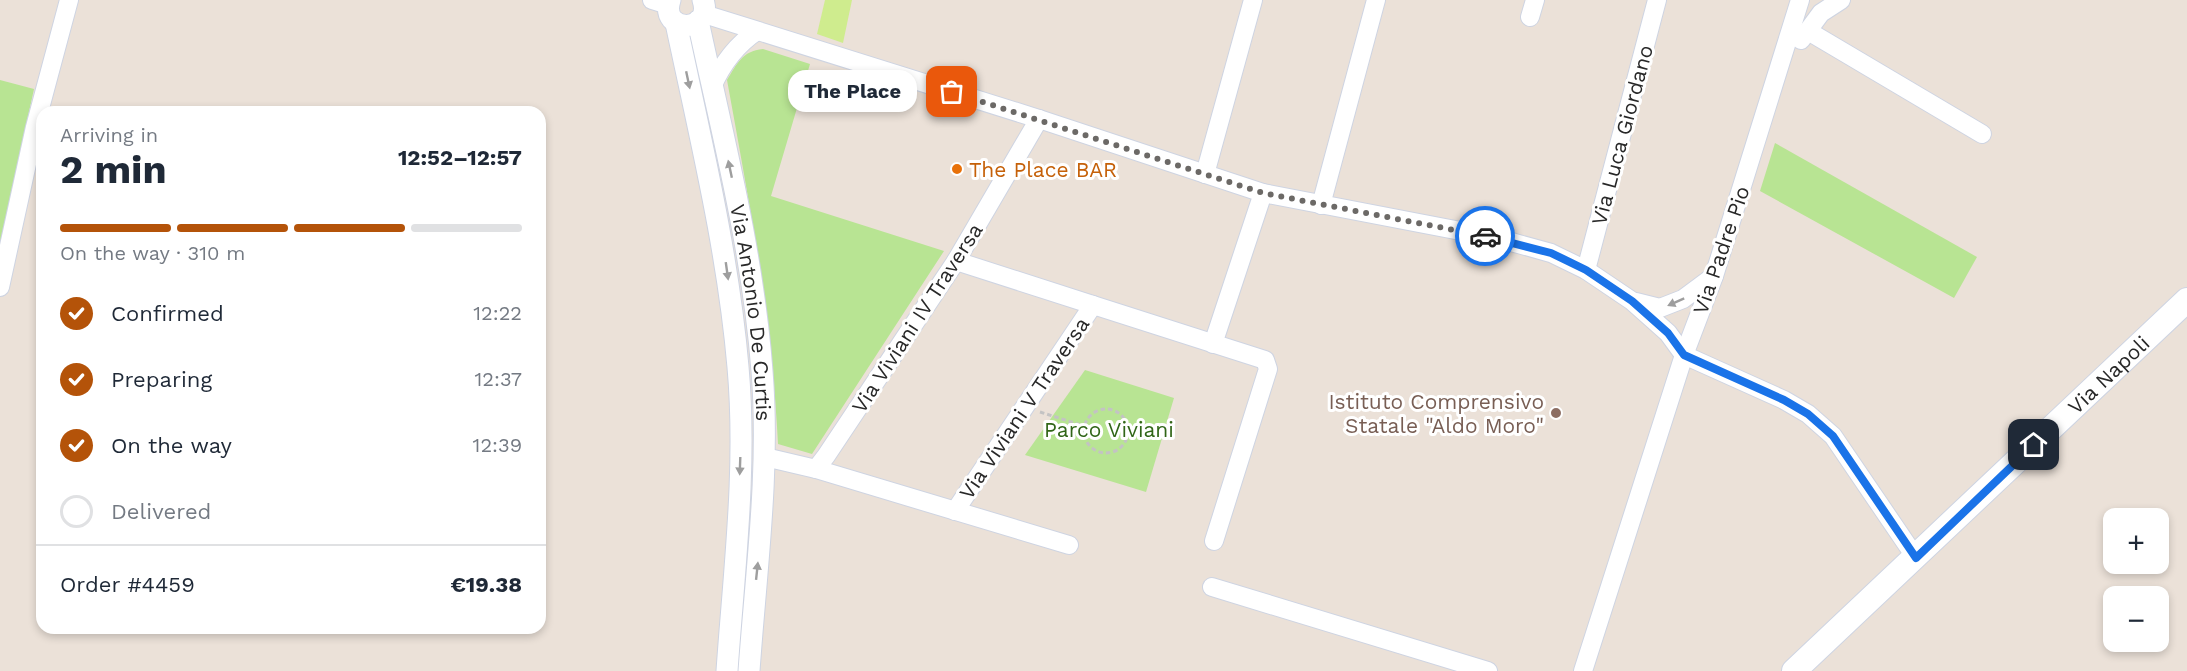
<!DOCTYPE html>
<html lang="en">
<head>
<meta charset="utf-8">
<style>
	body { margin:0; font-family:"Work Sans",sans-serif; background:#f6f6f7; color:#1f2937; height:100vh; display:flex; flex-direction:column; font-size:22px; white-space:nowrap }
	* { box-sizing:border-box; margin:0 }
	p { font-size:20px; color:#747a83 }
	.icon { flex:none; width:33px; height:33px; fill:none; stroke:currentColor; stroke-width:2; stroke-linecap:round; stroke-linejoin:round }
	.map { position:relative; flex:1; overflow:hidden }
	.details { position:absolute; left:36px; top:106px; width:510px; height:528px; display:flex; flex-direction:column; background:#fff; border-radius:18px; box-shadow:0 3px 9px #0003 }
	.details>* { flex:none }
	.buttons { position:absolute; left:2103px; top:508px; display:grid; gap:12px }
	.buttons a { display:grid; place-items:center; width:66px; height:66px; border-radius:12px; background:#fff; box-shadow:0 3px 9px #0003; font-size:30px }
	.pin { position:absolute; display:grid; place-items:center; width:51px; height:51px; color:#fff; margin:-26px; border-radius:12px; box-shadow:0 3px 9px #0006 }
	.courier { position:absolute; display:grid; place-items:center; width:60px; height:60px; margin:-30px; border:4px solid #1a73e8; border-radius:50%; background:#fff; color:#222; box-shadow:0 2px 8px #0007 }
	.bubble { position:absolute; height:42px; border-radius:18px; background:#fff; box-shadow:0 3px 9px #0003; font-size:20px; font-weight:700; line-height:42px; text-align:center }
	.overview em { font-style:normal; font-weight:700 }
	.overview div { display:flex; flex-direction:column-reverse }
	.overview { display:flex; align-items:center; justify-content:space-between; height:102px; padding:0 24px }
	h1 { font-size:39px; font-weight:700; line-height:45px }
	.bar { display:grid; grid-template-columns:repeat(4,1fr); gap:9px 6px; align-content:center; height:72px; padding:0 24px }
	.bar i { height:8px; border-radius:4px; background:#e0e1e3 }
	.bar .current { background:#b45309 }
	.bar p { grid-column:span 4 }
	.line { display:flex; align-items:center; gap:15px; padding:0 24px; border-top:2px solid #e0e1e3 }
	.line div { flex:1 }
	ol { padding:0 24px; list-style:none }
	li { display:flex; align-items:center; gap:18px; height:66px }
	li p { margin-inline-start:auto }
	li .icon { padding:6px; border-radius:50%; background:#b45309; color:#fff; stroke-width:4 }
	li:last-child { color:#747a83 }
	li i { width:33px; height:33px; border:3px solid #e0e1e3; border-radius:50% }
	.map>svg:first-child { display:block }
</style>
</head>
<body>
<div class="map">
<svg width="2187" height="671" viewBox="0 0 2187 671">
	<rect width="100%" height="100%" fill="#ebe1d8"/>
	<!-- green -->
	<g fill="#b8e493">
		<path d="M763,49l47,15 -39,132 173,55 -132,203 -34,-10c-6,-123 -29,-243 -51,-364 10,-16 15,-29 36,-31z"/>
		<polygon points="0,80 34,89 0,245"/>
		<polygon points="1775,143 1977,257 1954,298 1760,191"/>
		<polygon points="1085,370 1174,398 1146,492 1025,455"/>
	</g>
	<!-- pitch -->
	<polygon fill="#cfec8e" points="825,0 852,0 843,43 817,34"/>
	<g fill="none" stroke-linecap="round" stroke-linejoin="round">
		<defs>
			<g id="minor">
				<polyline points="652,0 668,5"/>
				<polyline points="704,14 1039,119 1263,193 1497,238 1551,253 1586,270 1632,301 1668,333 1684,355 1784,400 1808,414 1833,436 1916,558"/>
				<polyline points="1530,17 1535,0"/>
				<polyline points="1808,31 1982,134"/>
				<polyline points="1801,40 1821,13 1841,0"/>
				<path d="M712,87c10,-23 24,-42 45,-56"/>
				<polyline points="1205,174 1253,0"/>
				<polyline points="1321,205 1376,0"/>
				<polyline points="956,261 1093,305"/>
				<polyline points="1586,270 1657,0"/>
				<polyline points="0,287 35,127 69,0"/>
				<polyline points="1636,302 1660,308 1683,299 1714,276"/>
				<polyline points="1213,344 1263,193"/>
				<polyline points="765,457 816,469 826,456 956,261 1039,119"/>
				<polyline points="816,469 1069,545"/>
				<polyline points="955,511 1093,305 1265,360 1268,369 1214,541"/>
				<polyline points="1212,587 1488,671"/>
				<polyline points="1583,671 1684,355 1714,276 1800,0"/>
			</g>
			<g id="tertiary">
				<path d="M670,0c-11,34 44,34 33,0"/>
				<path id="s1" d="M698,21c25,116 55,231 64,350 8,100 -6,200 -13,300"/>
				<path d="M676,23c24,114 52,228 62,344 9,101 -4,203 -11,304"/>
			</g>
			<g id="secondary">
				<path id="s2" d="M1794,671l393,-371"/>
			</g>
		</defs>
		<!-- minor casing -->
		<use href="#minor" stroke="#ced4e2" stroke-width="20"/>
		<!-- tertiary casing -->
		<use href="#tertiary" stroke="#ced4e2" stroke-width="23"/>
		<!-- secondary casing -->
		<use href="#secondary" stroke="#ced4e2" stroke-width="26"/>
		<!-- path -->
		<g stroke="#c3c3c3" stroke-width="3" stroke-dasharray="4.5 3" stroke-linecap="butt">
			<circle cx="1106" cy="431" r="22"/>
			<polyline points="1040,412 1084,426"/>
		</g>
		<!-- minor -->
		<use href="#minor" stroke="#fff" stroke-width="18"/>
		<!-- tertiary -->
		<use href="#tertiary" stroke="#fff" stroke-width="21"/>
		<!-- secondary -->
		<use href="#secondary" stroke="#fff" stroke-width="24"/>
	</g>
	<!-- one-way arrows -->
	<defs><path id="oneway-solid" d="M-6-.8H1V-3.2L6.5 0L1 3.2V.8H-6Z" transform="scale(1.5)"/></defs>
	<g fill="#9e9e9e">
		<use href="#oneway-solid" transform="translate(688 80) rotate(78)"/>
		<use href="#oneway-solid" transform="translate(730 169) rotate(-102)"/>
		<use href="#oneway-solid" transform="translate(727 271) rotate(82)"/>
		<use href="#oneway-solid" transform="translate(1676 302) rotate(156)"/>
		<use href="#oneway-solid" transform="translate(740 466) rotate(92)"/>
		<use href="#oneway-solid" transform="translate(757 571) rotate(-84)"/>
	</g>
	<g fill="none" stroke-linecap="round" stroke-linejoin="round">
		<!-- done -->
		<polyline stroke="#6c6966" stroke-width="6" stroke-dasharray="0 10.8" points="952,92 1263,193 1485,236"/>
		<!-- route -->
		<polyline stroke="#1a73e8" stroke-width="8" points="1485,236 1551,253 1586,270 1632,301 1668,333 1684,355 1784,400 1808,414 1833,436 1916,558 2034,445"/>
	</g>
	<!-- markers -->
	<circle fill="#e8710a" stroke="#fff" stroke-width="2" cx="957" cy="169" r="6"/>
	<circle fill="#8d6e63" stroke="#fff" stroke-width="2" cx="1556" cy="413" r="6"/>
	<g text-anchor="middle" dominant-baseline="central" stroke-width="6" stroke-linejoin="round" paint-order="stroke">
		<!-- street labels -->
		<g font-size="21" fill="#282828" stroke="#fff">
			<text transform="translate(1622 135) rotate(-75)">Via Luca Giordano</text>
			<text transform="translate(1721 250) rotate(-71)">Via Padre Pio</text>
			<text stroke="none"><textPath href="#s1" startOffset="297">Via Antonio De Curtis</textPath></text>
			<text transform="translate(917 318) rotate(-57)">Via Viviani IV Traversa</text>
			<text stroke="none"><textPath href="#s2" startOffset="432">Via Napoli</textPath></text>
			<text transform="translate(1024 408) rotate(-56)">Via Viviani V Traversa</text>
		</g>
		<!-- food labels -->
		<g font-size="21" fill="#c56008" stroke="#fff" text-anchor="start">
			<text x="969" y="169">The Place BAR</text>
		</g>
		<!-- education labels -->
		<g font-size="21" fill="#785e54" stroke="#fff" text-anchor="end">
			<text x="1544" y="401">Istituto Comprensivo<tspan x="1544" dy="24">Statale "Aldo Moro"</tspan></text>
		</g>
		<!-- park labels -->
		<g font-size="21" fill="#306517" stroke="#fff">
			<text x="1109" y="429">Parco Viviani</text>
		</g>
	</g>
</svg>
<div class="buttons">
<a>+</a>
<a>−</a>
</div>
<div class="pin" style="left:952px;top:92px;background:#ea580c"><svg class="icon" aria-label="bag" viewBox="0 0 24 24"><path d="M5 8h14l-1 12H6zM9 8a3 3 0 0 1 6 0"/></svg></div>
<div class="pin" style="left:2034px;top:445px;background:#1f2937"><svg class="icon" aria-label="home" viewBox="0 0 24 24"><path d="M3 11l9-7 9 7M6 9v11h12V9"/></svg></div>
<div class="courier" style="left:1485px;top:236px"><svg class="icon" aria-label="car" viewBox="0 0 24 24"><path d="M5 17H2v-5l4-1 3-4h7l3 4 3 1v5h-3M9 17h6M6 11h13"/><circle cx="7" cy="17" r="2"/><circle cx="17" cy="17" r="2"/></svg></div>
<div class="bubble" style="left:788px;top:70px;width:129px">The Place</div>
<section class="details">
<div class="overview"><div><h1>2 min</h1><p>Arriving in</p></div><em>12:52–12:57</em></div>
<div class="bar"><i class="current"></i><i class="current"></i><i class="current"></i><i></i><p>On the way · 310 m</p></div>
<ol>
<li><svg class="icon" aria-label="check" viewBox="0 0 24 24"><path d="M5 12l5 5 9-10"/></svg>Confirmed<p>12:22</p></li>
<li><svg class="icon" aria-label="check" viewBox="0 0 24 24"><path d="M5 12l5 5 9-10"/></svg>Preparing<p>12:37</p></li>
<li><svg class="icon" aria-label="check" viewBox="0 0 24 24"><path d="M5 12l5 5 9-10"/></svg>On the way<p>12:39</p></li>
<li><i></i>Delivered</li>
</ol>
<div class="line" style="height:78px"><div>Order #4459</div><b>€19.38</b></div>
</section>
</div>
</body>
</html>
